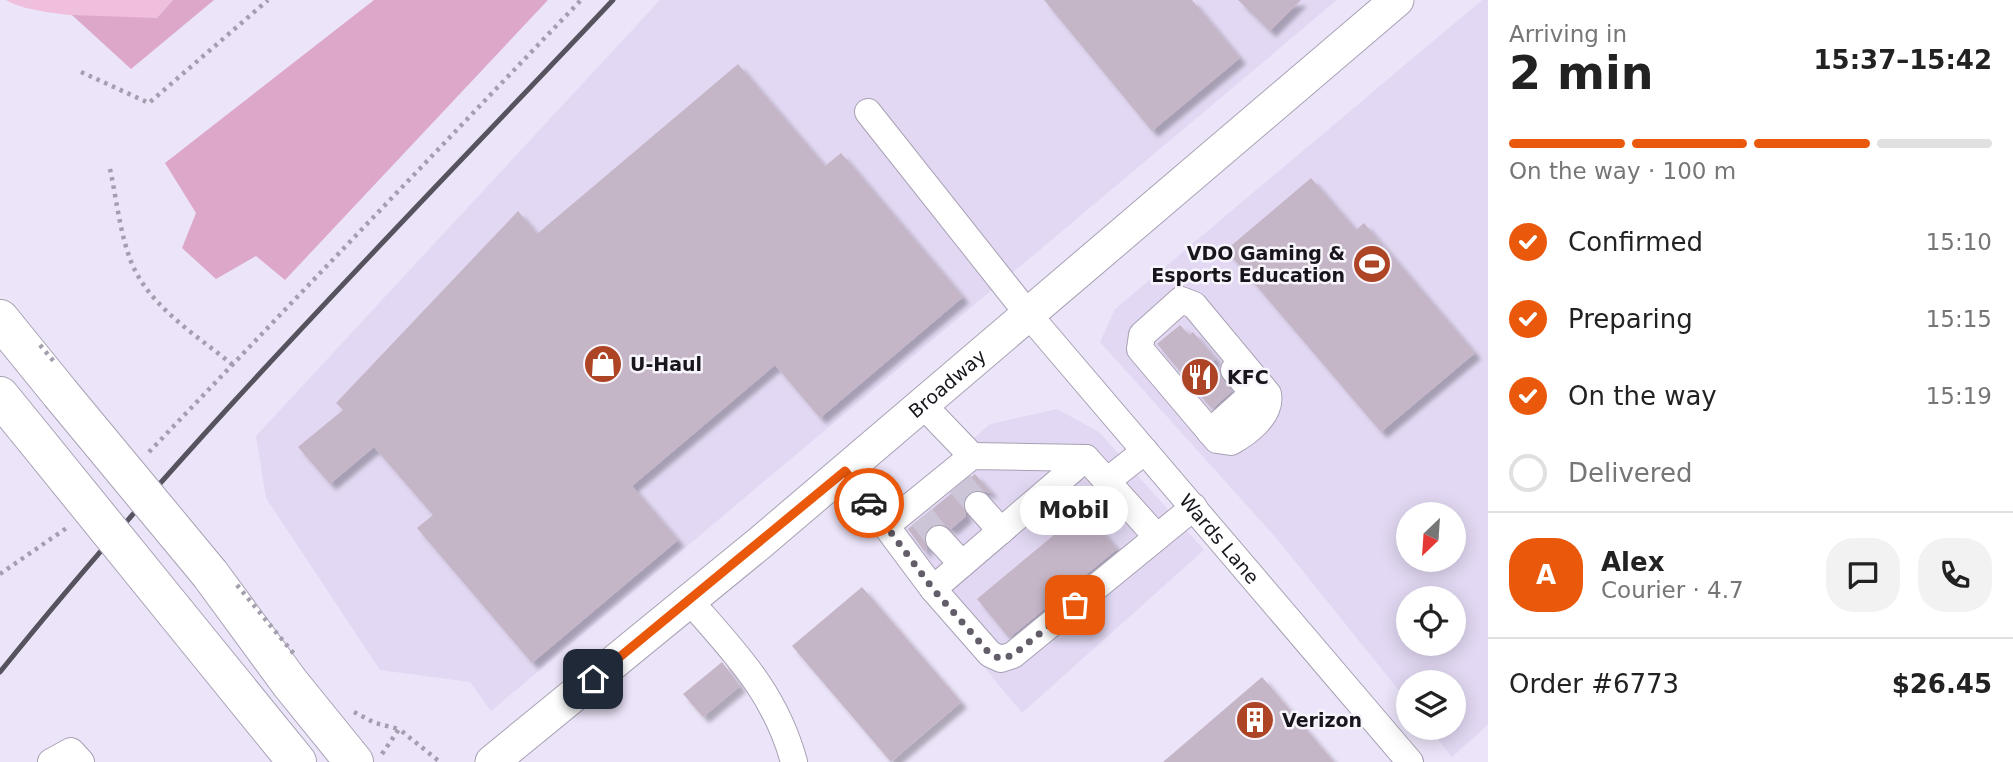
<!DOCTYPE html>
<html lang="en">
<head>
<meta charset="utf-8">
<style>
	body { margin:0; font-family:"DejaVu Sans",sans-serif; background:#f2f2f2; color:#222; height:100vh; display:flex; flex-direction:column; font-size:26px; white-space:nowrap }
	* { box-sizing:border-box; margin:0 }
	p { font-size:23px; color:#767676 }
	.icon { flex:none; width:38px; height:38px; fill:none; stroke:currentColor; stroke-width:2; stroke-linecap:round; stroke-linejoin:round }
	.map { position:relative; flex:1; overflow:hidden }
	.panel { display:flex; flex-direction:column; background:#fff; width:525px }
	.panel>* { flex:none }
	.needle { width:46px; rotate:205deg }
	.fabs { position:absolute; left:1396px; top:502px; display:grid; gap:14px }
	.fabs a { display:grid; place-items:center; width:70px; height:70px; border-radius:50%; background:#fff; box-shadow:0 4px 18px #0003; font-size:35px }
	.pin { position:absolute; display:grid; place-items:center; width:60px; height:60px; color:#fff; margin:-30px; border-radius:14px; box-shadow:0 4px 10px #0006 }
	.courier { position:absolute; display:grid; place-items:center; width:70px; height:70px; margin:-35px; border:5px solid #ea580c; border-radius:50%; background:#fff; color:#222; box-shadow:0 2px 9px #0007 }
	.bubble { position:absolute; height:49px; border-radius:24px; background:#fff; box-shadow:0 4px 18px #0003; font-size:23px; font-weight:700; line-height:49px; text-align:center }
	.overview em { font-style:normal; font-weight:700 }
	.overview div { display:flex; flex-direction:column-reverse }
	.overview { display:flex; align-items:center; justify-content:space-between; height:119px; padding:0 21px }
	h1 { font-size:46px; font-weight:700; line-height:52px }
	.bar { display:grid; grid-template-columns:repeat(4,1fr); gap:10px 7px; align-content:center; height:84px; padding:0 21px }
	.bar i { height:9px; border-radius:5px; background:#e0e0e0 }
	.bar .on { background:#ea580c }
	.bar p { grid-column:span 4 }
	.line { display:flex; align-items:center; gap:18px; padding:0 21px; border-top:2px solid #e0e0e0 }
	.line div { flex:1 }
	.round { display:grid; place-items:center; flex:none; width:74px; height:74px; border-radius:28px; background:#f2f2f2 }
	ol { padding:0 21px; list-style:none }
	li { display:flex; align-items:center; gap:21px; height:77px }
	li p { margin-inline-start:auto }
	li .icon { padding:7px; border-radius:50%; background:#ea580c; color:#fff; stroke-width:4 }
	li:last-child { color:#767676 }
	li i { width:38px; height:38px; border:4px solid #e0e0e0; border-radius:50% }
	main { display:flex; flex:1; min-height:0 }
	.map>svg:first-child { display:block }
</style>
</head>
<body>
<main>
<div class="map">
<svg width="1488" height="762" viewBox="0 0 1488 762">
	<defs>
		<filter id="shadow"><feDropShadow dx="6" dy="6" stdDeviation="2" flood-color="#0004"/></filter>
	</defs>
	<rect width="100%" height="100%" fill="#ece4f9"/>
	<!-- built -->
	<g fill="#e2d8f3" fill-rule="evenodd">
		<polygon points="660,0 1337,0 491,711 470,682 380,670 266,498 256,436"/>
		<path d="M1482,0h6v725l-36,32 -23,-29h25v-46h-45v21l-132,-164 -177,-197 15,-33zM1409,514h45v46h-45zM1409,598h45v46h-45z"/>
		<polygon points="1057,409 1099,432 1204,550 1022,713 876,536 887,515 990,424"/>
	</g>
	<!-- green -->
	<path fill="#efbfdd" d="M6,0h167l-16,18c-34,1 -124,-1 -151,-18z"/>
	<!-- forest -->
	<g fill="#dca7c9">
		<polygon points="173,0 214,0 131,69 72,15 157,18"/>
		<polygon points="374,0 548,0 285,280 256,256 216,279 182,248 196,213 165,163"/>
	</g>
	<!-- building -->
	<g fill="#c5b6c7" filter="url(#shadow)">
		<polygon points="1044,0 1192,0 1240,58 1152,131"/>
		<polygon points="1238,0 1301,0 1270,31"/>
		<polygon points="738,64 825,166 841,153 963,297 820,418 775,365 632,486 678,540 532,663 417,528 433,515 374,447 330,484 298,447 343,410 336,403 518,211 537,234"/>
		<polygon points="1311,178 1356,230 1364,223 1475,353 1381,432 1226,250"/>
		<polygon points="1180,325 1189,335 1193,332 1216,359 1212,362 1231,392 1212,409 1157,344"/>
		<polygon points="975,474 992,493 976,490 968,493 963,501 966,516 951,529 943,524 929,527 924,535 927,549 925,552 908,529"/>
		<polygon points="1084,510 1117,549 1009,638 977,599"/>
		<polygon points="862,587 961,702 891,762 792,646"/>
		<polygon points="722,662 740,686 703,717 683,694"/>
		<polygon points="1262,677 1334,762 1163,762"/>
	</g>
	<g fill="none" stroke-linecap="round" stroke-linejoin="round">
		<!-- minor-tunnel -->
		<g stroke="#ccc5d8" stroke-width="26" stroke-dasharray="26 13" stroke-linecap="butt">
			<polyline points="960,484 978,505"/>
			<polyline points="922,517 939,539"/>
		</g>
		<defs>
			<g id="minor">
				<path id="s1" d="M868,112l160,202 382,448"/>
				<path d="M1181,300l13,5 74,89c4,21 -21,39 -37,48l-14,-2 -77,-91 2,-14z"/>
				<polyline points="923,405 972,456"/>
				<polyline points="1210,432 1250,396 1248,387 1234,370"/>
				<polyline points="845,471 933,589 990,654 1001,659 1013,655 1194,507"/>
				<polyline points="1107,481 1145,451"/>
				<polyline points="978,505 1001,531"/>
				<polyline points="886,526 972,456 1086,458 1157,537"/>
				<polyline points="939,539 962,564"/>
				<polyline points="933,589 1086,458"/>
				<path d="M689,600c46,53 86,92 105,162"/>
				<polyline points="51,762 71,751 81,762"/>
			</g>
			<g id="major">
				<path id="s2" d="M492,762l269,-220 636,-542"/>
			</g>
			<g id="highway">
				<polyline points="0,319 60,393"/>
				<polyline points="0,396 26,428"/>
				<polyline points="210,574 290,683 354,762"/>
				<polyline points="176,613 297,762"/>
			</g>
		</defs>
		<!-- minor casing -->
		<use href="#minor" stroke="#a8a1b4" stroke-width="28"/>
		<!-- major casing -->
		<use href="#major" stroke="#a8a1b4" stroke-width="35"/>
		<!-- highway casing -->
		<use href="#highway" stroke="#a8a1b4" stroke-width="40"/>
		<!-- path -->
		<g stroke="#a49eae" stroke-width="4.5" stroke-dasharray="3.5 5" stroke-linecap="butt">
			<polyline points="81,72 149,103 268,0"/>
			<path d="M110,169c6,27 9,57 18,84 15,50 67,81 105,112"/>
			<polyline points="149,452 581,0"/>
			<polyline points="0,574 68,527"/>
			<polyline points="354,712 375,723 399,729"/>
			<polyline points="382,754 399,729 440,762"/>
		</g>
		<!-- minor -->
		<use href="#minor" stroke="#fff" stroke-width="26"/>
		<!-- major -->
		<use href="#major" stroke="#fff" stroke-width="33"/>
		<!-- highway -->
		<use href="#highway" stroke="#fff" stroke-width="38"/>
		<!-- rail -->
		<path stroke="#57535e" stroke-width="5" d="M0,672c190,-236 406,-452 613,-672"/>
		<defs>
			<g id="highway-bridge">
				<polyline points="60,393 210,574"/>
				<polyline points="26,428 176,613"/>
			</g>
		</defs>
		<!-- highway-bridge casing -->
		<use href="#highway-bridge" stroke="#a8a1b4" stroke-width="40" stroke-linecap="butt"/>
		<!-- path-bridge -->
		<g stroke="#a49eae" stroke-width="4.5" stroke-dasharray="3.5 5" stroke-linecap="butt">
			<polyline points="40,345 56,364"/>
			<polyline points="237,585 294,654"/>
		</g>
		<!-- highway-bridge -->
		<use href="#highway-bridge" stroke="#fff" stroke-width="38"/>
	</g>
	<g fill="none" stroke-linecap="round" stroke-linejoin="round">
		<!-- done -->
		<polyline stroke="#625d69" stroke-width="7" stroke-dasharray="0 12.6" points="869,503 933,589 990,654 1001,659 1013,655 1075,605"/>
		<!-- route -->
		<polyline stroke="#ea580c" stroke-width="9" points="593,679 845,471 869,503"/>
	</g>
	<!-- icons -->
	<defs>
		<symbol id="stadium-disc" viewBox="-11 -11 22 22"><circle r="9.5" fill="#ac4425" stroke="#f7f4fc"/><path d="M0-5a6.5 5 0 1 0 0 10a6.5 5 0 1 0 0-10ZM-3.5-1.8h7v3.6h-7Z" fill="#fff"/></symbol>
		<symbol id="shop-disc" viewBox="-11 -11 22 22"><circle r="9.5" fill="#ac4425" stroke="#f7f4fc"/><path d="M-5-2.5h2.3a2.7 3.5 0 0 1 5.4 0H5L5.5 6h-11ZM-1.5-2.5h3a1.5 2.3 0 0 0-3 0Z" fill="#fff"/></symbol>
		<symbol id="restaurant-disc" viewBox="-11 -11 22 22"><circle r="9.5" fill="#ac4425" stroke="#f7f4fc"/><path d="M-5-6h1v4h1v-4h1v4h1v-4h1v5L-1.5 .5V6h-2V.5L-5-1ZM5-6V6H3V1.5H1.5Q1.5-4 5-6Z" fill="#fff"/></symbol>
		<symbol id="building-disc" viewBox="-11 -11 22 22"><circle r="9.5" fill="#ac4425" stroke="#f7f4fc"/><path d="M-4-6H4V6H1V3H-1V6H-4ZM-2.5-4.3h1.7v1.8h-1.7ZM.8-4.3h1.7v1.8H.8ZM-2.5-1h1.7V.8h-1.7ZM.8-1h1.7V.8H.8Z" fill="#fff"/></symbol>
	</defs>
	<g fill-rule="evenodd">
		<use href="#stadium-disc" x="1350" y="242" width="44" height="44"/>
		<use href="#shop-disc" x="581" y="342" width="44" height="44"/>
		<use href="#restaurant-disc" x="1178" y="355" width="44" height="44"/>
		<use href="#building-disc" x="1233" y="698" width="44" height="44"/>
	</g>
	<g text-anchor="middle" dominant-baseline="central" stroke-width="5" stroke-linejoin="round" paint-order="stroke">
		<!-- poi labels -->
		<g font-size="19" font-weight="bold" fill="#18151c" stroke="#f7f4fc" text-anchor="start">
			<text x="1345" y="253" text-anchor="end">VDO Gaming &amp;<tspan x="1345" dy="22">Esports Education</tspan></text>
			<text x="630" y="364">U-Haul</text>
			<text x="1227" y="377">KFC</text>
			<text x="1282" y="720">Verizon</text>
		</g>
		<!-- street labels -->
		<g font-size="19" fill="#18151c" stroke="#f7f4fc">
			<text stroke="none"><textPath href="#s2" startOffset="592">Broadway</textPath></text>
			<text stroke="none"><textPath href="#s1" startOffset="553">Wards Lane</textPath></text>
		</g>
	</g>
</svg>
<div class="fabs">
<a><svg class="needle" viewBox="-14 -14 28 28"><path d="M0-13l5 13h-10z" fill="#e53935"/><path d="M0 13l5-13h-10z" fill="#767676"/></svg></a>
<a><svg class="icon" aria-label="locate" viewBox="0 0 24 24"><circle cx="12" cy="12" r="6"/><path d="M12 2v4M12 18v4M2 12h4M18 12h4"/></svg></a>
<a><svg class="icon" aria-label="layers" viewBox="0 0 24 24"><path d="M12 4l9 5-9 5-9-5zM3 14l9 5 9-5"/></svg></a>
</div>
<div class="pin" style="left:1075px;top:605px;background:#ea580c"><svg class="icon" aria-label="bag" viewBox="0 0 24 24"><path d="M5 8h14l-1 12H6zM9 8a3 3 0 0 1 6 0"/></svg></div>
<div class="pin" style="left:593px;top:679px;background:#1f2937"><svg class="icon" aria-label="home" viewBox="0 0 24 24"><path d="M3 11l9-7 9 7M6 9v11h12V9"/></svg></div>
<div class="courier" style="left:869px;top:503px"><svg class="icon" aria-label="car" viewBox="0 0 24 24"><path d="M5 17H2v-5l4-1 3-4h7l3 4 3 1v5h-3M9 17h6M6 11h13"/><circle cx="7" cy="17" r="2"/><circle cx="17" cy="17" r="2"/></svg></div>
<div class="bubble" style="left:1020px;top:486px;width:108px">Mobil</div>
</div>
<section class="panel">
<div class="overview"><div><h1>2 min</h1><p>Arriving in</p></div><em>15:37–15:42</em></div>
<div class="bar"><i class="on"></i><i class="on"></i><i class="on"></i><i></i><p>On the way · 100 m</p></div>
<ol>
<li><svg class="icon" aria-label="check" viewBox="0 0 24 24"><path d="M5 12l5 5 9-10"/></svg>Confirmed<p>15:10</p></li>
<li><svg class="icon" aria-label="check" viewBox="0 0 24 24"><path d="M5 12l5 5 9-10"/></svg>Preparing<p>15:15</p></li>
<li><svg class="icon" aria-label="check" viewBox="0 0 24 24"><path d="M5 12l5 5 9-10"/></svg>On the way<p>15:19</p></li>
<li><i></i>Delivered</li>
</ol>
<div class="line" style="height:126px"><b class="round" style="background:#ea580c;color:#fff">A</b><div><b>Alex</b><p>Courier · 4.7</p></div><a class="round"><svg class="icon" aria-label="chat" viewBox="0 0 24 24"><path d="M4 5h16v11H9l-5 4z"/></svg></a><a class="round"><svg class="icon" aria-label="phone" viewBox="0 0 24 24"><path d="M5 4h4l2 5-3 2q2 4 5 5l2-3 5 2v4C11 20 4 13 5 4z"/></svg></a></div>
<div class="line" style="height:91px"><div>Order #6773</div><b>$26.45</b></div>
</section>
</main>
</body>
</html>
